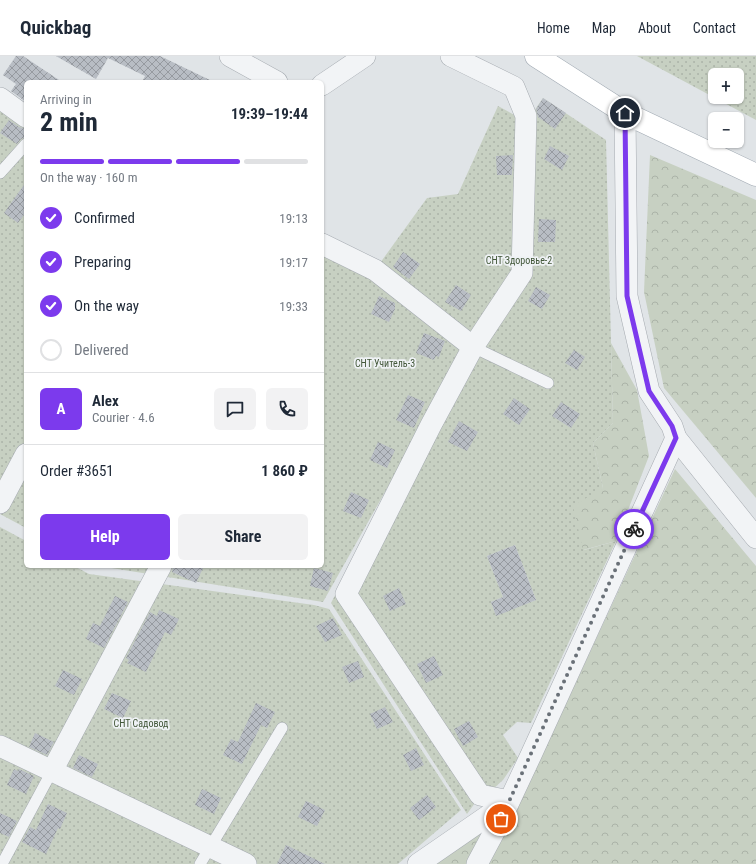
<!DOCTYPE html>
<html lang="en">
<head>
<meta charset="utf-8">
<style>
	body { margin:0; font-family:"Roboto Condensed",sans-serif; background:#f2f2f3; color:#1f2937; height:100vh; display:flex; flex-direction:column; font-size:15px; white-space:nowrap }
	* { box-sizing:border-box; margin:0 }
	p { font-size:13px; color:#747a83 }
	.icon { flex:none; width:22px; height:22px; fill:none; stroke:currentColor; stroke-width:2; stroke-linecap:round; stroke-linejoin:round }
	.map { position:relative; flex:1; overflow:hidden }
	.panel { position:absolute; left:24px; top:24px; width:300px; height:488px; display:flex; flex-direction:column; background:#fff; border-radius:6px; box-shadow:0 1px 3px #0004 }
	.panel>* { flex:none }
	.tools { position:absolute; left:708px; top:12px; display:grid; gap:8px }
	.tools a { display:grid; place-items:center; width:36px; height:36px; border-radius:6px; background:#fff; box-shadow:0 1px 3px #0004; font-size:20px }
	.pin { position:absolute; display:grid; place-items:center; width:34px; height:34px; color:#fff; margin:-17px; border:2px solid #fff; border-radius:50%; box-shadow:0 1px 4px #0007 }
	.courier { position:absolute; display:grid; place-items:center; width:40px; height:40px; margin:-20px; border:3px solid #7c3aed; border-radius:50%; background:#fff; color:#222; box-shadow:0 1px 5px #0007 }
	.headline em { font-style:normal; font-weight:700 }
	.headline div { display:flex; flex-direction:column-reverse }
	.headline { display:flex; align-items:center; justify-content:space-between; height:68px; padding:0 16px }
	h1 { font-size:26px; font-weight:700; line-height:30px }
	.bar { display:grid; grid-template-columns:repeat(4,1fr); gap:6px 4px; align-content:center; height:48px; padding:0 16px }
	.bar i { height:5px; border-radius:3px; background:#e0e1e3 }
	.bar .on { background:#7c3aed }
	.bar p { grid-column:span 4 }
	.line { display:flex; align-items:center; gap:10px; padding:0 16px; border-top:1px solid #e0e1e3 }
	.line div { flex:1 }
	.round { display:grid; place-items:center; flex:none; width:42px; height:42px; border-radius:6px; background:#f2f2f3 }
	ol { padding:0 16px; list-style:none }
	li { display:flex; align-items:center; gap:12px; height:44px }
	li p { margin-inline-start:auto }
	li .icon { padding:4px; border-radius:50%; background:#7c3aed; color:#fff; stroke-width:4 }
	li:last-child { color:#747a83 }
	li i { width:22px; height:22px; border:2px solid #e0e1e3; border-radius:50% }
	.action { display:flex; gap:8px; margin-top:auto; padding:8px 16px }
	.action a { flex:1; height:46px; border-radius:6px; background:#7c3aed; color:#fff; font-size:16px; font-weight:700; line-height:46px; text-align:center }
	.action a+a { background:#f2f2f3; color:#1f2937 }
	header { display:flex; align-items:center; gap:24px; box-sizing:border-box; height:56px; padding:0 20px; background:#fff; border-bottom:1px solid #e0e1e3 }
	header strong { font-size:19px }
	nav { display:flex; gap:22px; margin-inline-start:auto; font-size:14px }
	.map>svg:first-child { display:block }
</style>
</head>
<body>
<header>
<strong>Quickbag</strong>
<nav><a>Home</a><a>Map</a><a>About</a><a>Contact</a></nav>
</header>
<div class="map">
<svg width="756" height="808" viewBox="0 0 756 808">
	<defs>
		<pattern id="grass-dots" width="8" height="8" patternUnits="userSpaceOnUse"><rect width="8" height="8" fill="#c7d0c2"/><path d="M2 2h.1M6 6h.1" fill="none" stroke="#abb3a8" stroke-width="1.8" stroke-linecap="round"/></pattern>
		<pattern id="forest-crowns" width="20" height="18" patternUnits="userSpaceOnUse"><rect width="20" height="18" fill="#c7d0c2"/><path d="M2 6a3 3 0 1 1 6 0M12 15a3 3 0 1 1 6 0" fill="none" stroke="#abb3a8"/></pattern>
		<pattern id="building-cross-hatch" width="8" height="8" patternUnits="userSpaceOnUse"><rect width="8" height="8" fill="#b8bdc4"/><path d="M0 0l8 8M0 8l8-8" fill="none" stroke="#969aa0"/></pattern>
	</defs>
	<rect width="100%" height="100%" fill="#e0e4e7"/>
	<!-- grass -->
	<g fill="url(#grass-dots)" fill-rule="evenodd">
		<path d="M637,0h119v64zM715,19h22v22h-22z"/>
		<path d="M543,42l63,42 7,283 -20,20 10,45 -19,62 32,-9 -85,182 -14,-1 -14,13 15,23 -15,22 -24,22 1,-6 -13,18 -136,-211 121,-230 -129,229 -224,-36h223v-318l53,22 52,-72 31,-4 40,-88 20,11 14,-3zM515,489l21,55 -40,15 -5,-13 12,-5 -16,-41z"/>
		<polygon points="0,46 26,65 26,472 0,458"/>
		<polygon points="0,471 26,485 26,510 74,510 89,518 314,549 329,553 461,754 398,808 0,808"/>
	</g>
	<!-- forest -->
	<g fill="url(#forest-crowns)">
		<polygon points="650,99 756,144 756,442 664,332 644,236"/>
		<polygon points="611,287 637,334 649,400 616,485 583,494 573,450 603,432 593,387 613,367"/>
		<polygon points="675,413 756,510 756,808 485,808 531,723"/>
		<polygon points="486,765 470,808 436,808"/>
	</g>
	<!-- building -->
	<g fill="url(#building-cross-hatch)">
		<polygon points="16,0 23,0 62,26 26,26 26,46 11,35 16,28 3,19"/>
		<polygon points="56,0 160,0 214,26 142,26 145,20 108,2 96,23"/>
		<polygon points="543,42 566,57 555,73 538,61 536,53"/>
		<polygon points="9,64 19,71 26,73 26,81 21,83 17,88 0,77"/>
		<polygon points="550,90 569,100 562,114 544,103"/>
		<polygon points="513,99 512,119 497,119 496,100"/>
		<polygon points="26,126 26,156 18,167 4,157"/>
		<polygon points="539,163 556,164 555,186 538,186"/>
		<polygon points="403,196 420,208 409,223 393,211"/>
		<polygon points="456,229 471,239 461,255 445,246"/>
		<polygon points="536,231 550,239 542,253 528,245"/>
		<polygon points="379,240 395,247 395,253 389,266 371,258"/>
		<polygon points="424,277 445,285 439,301 436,300 434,304 416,297"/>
		<polygon points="574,294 585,301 577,314 565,307"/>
		<polygon points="408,339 425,346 414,372 396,364"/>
		<polygon points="514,342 530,353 519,369 503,358"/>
		<polygon points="561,346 580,358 571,372 552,360"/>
		<polygon points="459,365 478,376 467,395 448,386"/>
		<polygon points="378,386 395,394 387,412 370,404"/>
		<polygon points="351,436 369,444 361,462 343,455"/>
		<polygon points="515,489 536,544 496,560 491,546 503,541 487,500"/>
		<polygon points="173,510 204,510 196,527 172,516"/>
		<polygon points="314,512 333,517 328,535 310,530"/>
		<polygon points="399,532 406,548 390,555 383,540"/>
		<polygon points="115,540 128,546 104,592 86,583 93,567 100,570"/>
		<polygon points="159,554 179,563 171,579 165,576 146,616 127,607 129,604 126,602 150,556 157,560"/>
		<polygon points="333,562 342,579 325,586 316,570"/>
		<polygon points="434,600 443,619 426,627 417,608"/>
		<polygon points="358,605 364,621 349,627 342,611"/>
		<polygon points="63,614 82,623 74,639 55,630"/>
		<polygon points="112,637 131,645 123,662 104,653"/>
		<polygon points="256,647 275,656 267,672 261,669 242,708 223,699 231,683 238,686"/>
		<polygon points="385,651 393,666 377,673 370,658"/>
		<polygon points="469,665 478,681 463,690 454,673"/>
		<polygon points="35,677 54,686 47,699 29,691"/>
		<polygon points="416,692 424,709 411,715 403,699"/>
		<polygon points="79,699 98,708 92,721 73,712"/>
		<polygon points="14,713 18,715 19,713 34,720 26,738 7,729"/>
		<polygon points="202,733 221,742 214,758 195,749"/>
		<polygon points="427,739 436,751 419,764 410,752"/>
		<polygon points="306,745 325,754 317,770 298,761"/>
		<polygon points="48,748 67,757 60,773 58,772 46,798 22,786 30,771 36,774"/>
		<polygon points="0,757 17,765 9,781 0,777"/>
		<polygon points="286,789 325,808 277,808"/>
	</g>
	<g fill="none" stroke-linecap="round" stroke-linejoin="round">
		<defs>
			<g id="lane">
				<polyline points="0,117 26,88"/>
				<polyline points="473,291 548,327"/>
				<polyline points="2,808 52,715"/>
				<polyline points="200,808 282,672"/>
			</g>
			<g id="street">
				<polyline points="230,0 277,26"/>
				<polyline points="451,0 514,31 526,60 522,217 473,291 431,369 346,538 480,739 509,745"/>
				<polyline points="322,29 365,0"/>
				<polyline points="0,42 26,61"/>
				<polyline points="625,57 627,240 649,335 672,370 676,382 756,482"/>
				<polyline points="322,188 375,214 473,291"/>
				<polyline points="0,447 26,398"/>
				<polyline points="0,690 246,808"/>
				<polyline points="52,715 161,510"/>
				<polyline points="418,808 508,746"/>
				<polyline points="477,808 501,763 531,699 676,382"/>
			</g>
			<polyline id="primary" points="536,0 625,57 756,119"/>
		</defs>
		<!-- lane casing -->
		<use href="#lane" stroke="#a6abb1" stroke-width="12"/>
		<!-- street casing -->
		<use href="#street" stroke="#a6abb1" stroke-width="22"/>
		<!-- primary casing -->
		<use href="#primary" stroke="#a0a9b2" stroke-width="23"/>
		<!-- lane -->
		<use href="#lane" stroke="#f2f4f6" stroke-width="11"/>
		<!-- street -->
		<use href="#street" stroke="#f2f4f6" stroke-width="21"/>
		<!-- primary -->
		<use href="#primary" stroke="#fff" stroke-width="22"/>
	</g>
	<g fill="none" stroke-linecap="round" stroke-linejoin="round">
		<!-- done -->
		<polyline stroke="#6a7178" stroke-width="4" stroke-dasharray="0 7.2" points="501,763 634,473"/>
		<!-- route -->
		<polyline stroke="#7c3aed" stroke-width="5" points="625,57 627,240 649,335 672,370 676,382 634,473"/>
	</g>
	<g text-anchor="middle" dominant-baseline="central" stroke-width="3.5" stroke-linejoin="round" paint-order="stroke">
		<!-- park labels -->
		<g font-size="10" fill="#425739" stroke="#eff2f5">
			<text x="519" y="204">СНТ Здоровье-2</text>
			<text x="385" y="307">СНТ Учитель-3</text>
			<text x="141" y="667">СНТ Садовод</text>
		</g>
	</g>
</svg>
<div class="tools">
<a>+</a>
<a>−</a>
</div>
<div class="pin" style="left:501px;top:763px;background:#ea580c"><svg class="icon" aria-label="bag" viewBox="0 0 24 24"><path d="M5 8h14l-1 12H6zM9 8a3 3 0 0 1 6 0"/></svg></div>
<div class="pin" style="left:625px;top:57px;background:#1f2937"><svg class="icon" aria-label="home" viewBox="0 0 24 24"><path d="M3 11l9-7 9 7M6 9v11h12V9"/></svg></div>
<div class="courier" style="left:634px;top:473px"><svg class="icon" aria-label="bike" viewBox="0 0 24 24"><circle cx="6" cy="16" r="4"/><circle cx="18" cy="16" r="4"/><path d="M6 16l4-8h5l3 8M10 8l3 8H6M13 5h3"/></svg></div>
<section class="panel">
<div class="headline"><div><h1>2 min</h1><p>Arriving in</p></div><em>19:39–19:44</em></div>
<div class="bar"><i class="on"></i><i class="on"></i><i class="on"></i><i></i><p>On the way · 160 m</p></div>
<ol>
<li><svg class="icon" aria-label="check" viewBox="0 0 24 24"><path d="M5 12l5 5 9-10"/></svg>Confirmed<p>19:13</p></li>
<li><svg class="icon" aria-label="check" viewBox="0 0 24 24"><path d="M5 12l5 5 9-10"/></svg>Preparing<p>19:17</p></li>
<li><svg class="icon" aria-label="check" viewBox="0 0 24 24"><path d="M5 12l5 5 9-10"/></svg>On the way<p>19:33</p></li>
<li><i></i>Delivered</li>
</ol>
<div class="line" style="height:72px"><b class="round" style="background:#7c3aed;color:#fff">A</b><div><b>Alex</b><p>Courier · 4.6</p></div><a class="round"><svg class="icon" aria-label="chat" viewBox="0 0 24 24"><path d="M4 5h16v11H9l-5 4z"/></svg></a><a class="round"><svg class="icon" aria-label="phone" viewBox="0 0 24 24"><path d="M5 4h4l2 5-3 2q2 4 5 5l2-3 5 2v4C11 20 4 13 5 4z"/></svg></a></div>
<div class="line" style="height:52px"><div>Order #3651</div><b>1 860 ₽</b></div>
<div class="action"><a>Help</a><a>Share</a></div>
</section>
</div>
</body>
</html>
